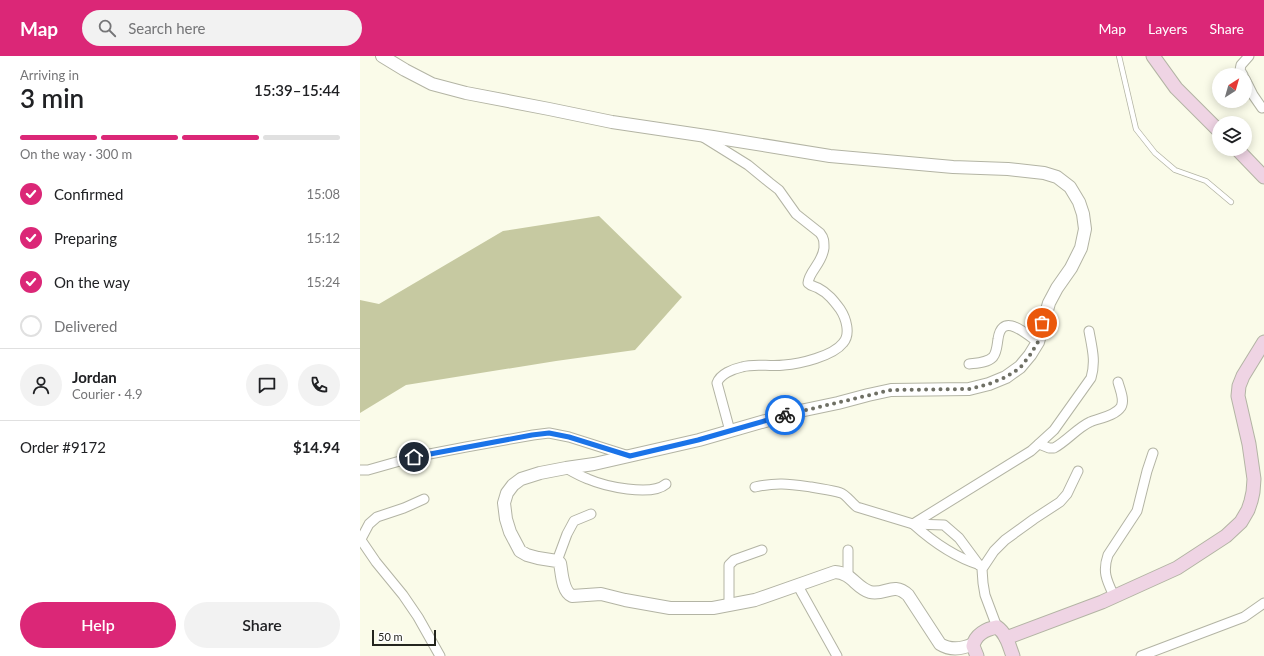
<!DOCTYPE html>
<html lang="en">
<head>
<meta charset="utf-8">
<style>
	body { margin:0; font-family:Lato,sans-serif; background:#f2f2f2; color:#202124; height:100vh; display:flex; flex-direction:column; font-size:15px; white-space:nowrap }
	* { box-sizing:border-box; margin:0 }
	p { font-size:13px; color:#757577 }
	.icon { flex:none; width:22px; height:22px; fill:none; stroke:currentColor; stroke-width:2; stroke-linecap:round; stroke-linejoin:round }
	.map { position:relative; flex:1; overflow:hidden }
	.details { display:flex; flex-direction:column; background:#fff; width:360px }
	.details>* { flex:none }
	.needle { width:26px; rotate:37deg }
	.tools { position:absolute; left:852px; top:12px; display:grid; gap:8px }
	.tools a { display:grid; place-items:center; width:40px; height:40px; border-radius:50%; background:#fff; box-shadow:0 2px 10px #0003; font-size:20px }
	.scale { position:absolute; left:12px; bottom:10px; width:64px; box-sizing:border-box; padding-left:4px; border:2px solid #24251e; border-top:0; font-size:11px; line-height:14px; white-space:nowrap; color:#24251e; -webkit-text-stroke:3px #fff; paint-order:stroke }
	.pin { position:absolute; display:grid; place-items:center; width:34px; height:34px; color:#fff; margin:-17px; border:2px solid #fff; border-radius:50%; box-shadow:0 1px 4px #0007 }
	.courier { position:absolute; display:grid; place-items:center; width:40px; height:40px; margin:-20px; border:3px solid #1a73e8; border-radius:50%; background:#fff; color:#222; box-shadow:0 1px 5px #0007 }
	.overview em { font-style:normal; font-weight:600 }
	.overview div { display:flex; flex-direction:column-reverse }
	.overview { display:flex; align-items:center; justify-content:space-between; height:68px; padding:0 20px }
	h1 { font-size:26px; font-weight:600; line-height:30px }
	.bar { display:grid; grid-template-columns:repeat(4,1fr); gap:6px 4px; align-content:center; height:48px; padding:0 20px }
	.bar i { height:5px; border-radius:3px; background:#e0e0e0 }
	.bar .selected { background:#db2777 }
	.bar p { grid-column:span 4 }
	.line { display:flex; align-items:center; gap:10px; padding:0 20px; border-top:1px solid #e0e0e0 }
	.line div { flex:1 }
	.round { display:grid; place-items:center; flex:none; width:42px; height:42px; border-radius:21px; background:#f2f2f2 }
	ol { padding:0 20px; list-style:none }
	li { display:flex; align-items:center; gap:12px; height:44px }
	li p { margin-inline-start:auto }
	li .icon { padding:4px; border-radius:50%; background:#db2777; color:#fff; stroke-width:4 }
	li:last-child { color:#757577 }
	li i { width:22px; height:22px; border:2px solid #e0e0e0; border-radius:50% }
	.cta { display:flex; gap:8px; margin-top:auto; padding:8px 20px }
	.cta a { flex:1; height:46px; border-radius:24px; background:#db2777; color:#fff; font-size:16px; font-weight:600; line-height:46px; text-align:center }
	.cta a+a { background:#f2f2f2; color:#202124 }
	header { display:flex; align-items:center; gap:24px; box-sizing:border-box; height:56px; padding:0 20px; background:#db2777; color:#fff }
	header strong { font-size:19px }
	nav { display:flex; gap:22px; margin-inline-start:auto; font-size:14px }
	.search { width:280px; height:36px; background:#f2f2f2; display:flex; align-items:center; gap:10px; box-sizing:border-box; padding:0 14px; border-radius:22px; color:#757577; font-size:15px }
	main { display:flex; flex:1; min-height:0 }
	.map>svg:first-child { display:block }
</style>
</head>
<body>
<header>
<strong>Map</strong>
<div class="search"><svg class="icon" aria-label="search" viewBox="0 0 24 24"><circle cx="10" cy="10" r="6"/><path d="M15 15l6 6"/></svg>Search here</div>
<nav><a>Map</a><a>Layers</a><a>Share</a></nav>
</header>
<main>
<section class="details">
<div class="overview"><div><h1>3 min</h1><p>Arriving in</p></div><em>15:39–15:44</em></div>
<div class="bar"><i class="selected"></i><i class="selected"></i><i class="selected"></i><i></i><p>On the way · 300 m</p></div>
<ol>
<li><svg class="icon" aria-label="check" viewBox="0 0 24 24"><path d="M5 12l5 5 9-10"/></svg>Confirmed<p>15:08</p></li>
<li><svg class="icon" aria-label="check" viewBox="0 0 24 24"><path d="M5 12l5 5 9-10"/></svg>Preparing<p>15:12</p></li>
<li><svg class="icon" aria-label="check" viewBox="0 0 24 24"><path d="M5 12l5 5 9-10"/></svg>On the way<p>15:24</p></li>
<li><i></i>Delivered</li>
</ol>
<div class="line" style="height:72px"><a class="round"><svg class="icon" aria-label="person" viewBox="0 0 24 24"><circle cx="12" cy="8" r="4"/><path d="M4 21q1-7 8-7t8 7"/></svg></a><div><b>Jordan</b><p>Courier · 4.9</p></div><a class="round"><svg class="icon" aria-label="chat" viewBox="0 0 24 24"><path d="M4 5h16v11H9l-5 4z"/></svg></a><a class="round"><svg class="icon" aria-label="phone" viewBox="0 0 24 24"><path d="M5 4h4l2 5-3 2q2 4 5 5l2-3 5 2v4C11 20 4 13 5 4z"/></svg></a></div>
<div class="line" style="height:52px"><div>Order #9172</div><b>$14.94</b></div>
<div class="cta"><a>Help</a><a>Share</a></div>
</section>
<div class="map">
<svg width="904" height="600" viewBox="0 0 904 600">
	<rect width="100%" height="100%" fill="#fafbe9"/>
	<!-- green -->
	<polygon fill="#c6c9a1" points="239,160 322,241 275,294 196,305 46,329 0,357 0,244 19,248 143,175"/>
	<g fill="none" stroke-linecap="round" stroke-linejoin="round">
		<defs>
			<polyline id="service" points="759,0 776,73 795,97 815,114 846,125 871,146"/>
			<g id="minor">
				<polyline points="883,19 880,14 881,9 889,0"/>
				<polyline points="885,23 893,39 902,52"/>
				<path d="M343,81l45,28 22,18 9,7 17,24 24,19c4,5 4,8 4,15 -2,16 -15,23 -16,35 3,3 6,3 10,5 10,5 16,13 22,21 6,9 11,25 3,34 -10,13 -43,21 -59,22 -14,2 -29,-2 -42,2 -9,2 -22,7 -25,16l13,48"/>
				<path d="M609,308c8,-1 18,-1 24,-7 4,-5 4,-12 5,-18 4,-28 28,-5 40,3"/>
				<path d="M679,388l10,4h5c13,-7 23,-20 36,-26 10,-4 25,-6 31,-15 4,-7 -1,-17 -3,-25"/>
				<path d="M206,412c7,4 14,8 22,11 16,7 63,18 78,5"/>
				<polyline points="0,414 8,414 54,401 106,391 173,379 189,377 209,381 269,400"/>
				<path d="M395,431c22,-5 34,-3 56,0 10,2 20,3 30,6 4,1 11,10 16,14l56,17 31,1 15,13 20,27"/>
				<polyline points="1,484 16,506 43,539 58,561 80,600"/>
				<polyline points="0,485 9,468 17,461 44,452 64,443"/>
				<polyline points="488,494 488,520"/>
				<polyline points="197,505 207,478 214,465 231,458"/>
				<path d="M620,509c-26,-8 -47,-23 -67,-41l118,-73 23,-21 37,-52c5,-17 1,-30 -2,-47"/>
				<polyline points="438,530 477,600"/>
				<path d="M754,540c-7,-15 -12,-24 -6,-41l29,-44 10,-40 6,-18"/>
				<polyline points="369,549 369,509 374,504 402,494"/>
				<polyline points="637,571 625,539 623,527 622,513 634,495 645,484 674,463 700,446 707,438 718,415"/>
				<polyline points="781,600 884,561 904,547"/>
			</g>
			<path id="tertiary" d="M22,0l23,14 27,14 34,9 83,16 63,13 101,15 117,19 123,11 55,2 36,4 13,4 13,10 9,15 4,12 2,15 -4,19 -10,20 -14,20 -8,15 -11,39 -8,13 -10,12 -14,10 -17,7 -20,5 -78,1 -23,5 -30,8 -38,8 -101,29 -105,24 -28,4 -26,5 -19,6 -8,6 -6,8 -3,10 2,16 4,13 10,19 7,4 11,3 19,3 3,2c2,10 2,28 12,33l29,-2 24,6 45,8h43l42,-8 80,-28c17,1 21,16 35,20 15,4 23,-11 38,3l32,49c11,7 22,5 33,0"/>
			<g id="secondary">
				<polyline points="793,0 816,32 859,75"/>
				<polyline points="877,93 904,121"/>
				<polyline points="646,582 742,546 817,512 866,480 881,466 888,454 891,445 893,436 894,423 889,388 878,340 879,330 883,320 904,286"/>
				<path d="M617,600l-4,-10c2,-11 13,-17 24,-19 10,7 12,19 16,29"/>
			</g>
		</defs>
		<!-- service casing -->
		<use href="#service" stroke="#b3b4a4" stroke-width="6"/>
		<!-- minor casing -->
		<use href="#minor" stroke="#b3b4a4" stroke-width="11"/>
		<!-- tertiary casing -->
		<use href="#tertiary" stroke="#b3b4a4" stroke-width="14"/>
		<!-- secondary casing -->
		<use href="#secondary" stroke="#b3b4a4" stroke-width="15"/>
		<!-- service -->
		<use href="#service" stroke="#fff" stroke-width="4.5"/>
		<!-- minor -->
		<use href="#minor" stroke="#fff" stroke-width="9"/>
		<!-- tertiary -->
		<use href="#tertiary" stroke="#fff" stroke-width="12"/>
		<!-- secondary -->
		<use href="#secondary" stroke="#efd4e4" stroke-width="13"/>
	</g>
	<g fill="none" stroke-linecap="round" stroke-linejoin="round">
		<!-- done -->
		<polyline stroke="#6f7065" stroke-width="4" stroke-dasharray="0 7.2" points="425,359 531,334 609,333 629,328 646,321 660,312 670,299 678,286 682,267"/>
		<!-- route -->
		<polyline stroke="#1a73e8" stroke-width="5" points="54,401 172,379 189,377 209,381 270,400 338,384 425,359"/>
	</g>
</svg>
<div class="tools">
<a><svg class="needle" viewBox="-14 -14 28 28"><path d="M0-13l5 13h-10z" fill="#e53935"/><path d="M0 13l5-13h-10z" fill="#757577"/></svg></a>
<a><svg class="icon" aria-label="layers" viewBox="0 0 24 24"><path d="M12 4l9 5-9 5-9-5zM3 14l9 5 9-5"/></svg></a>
</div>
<div class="scale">50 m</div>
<div class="pin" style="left:682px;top:267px;background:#ea580c"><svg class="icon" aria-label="bag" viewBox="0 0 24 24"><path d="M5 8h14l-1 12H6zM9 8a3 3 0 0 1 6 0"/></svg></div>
<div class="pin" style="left:54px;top:401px;background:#1f2937"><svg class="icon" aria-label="home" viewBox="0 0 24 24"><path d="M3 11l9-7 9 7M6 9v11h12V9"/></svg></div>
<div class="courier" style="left:425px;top:359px"><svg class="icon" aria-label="bike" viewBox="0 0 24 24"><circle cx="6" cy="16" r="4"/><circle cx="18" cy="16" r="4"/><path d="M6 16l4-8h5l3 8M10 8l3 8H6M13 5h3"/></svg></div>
</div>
</main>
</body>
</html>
